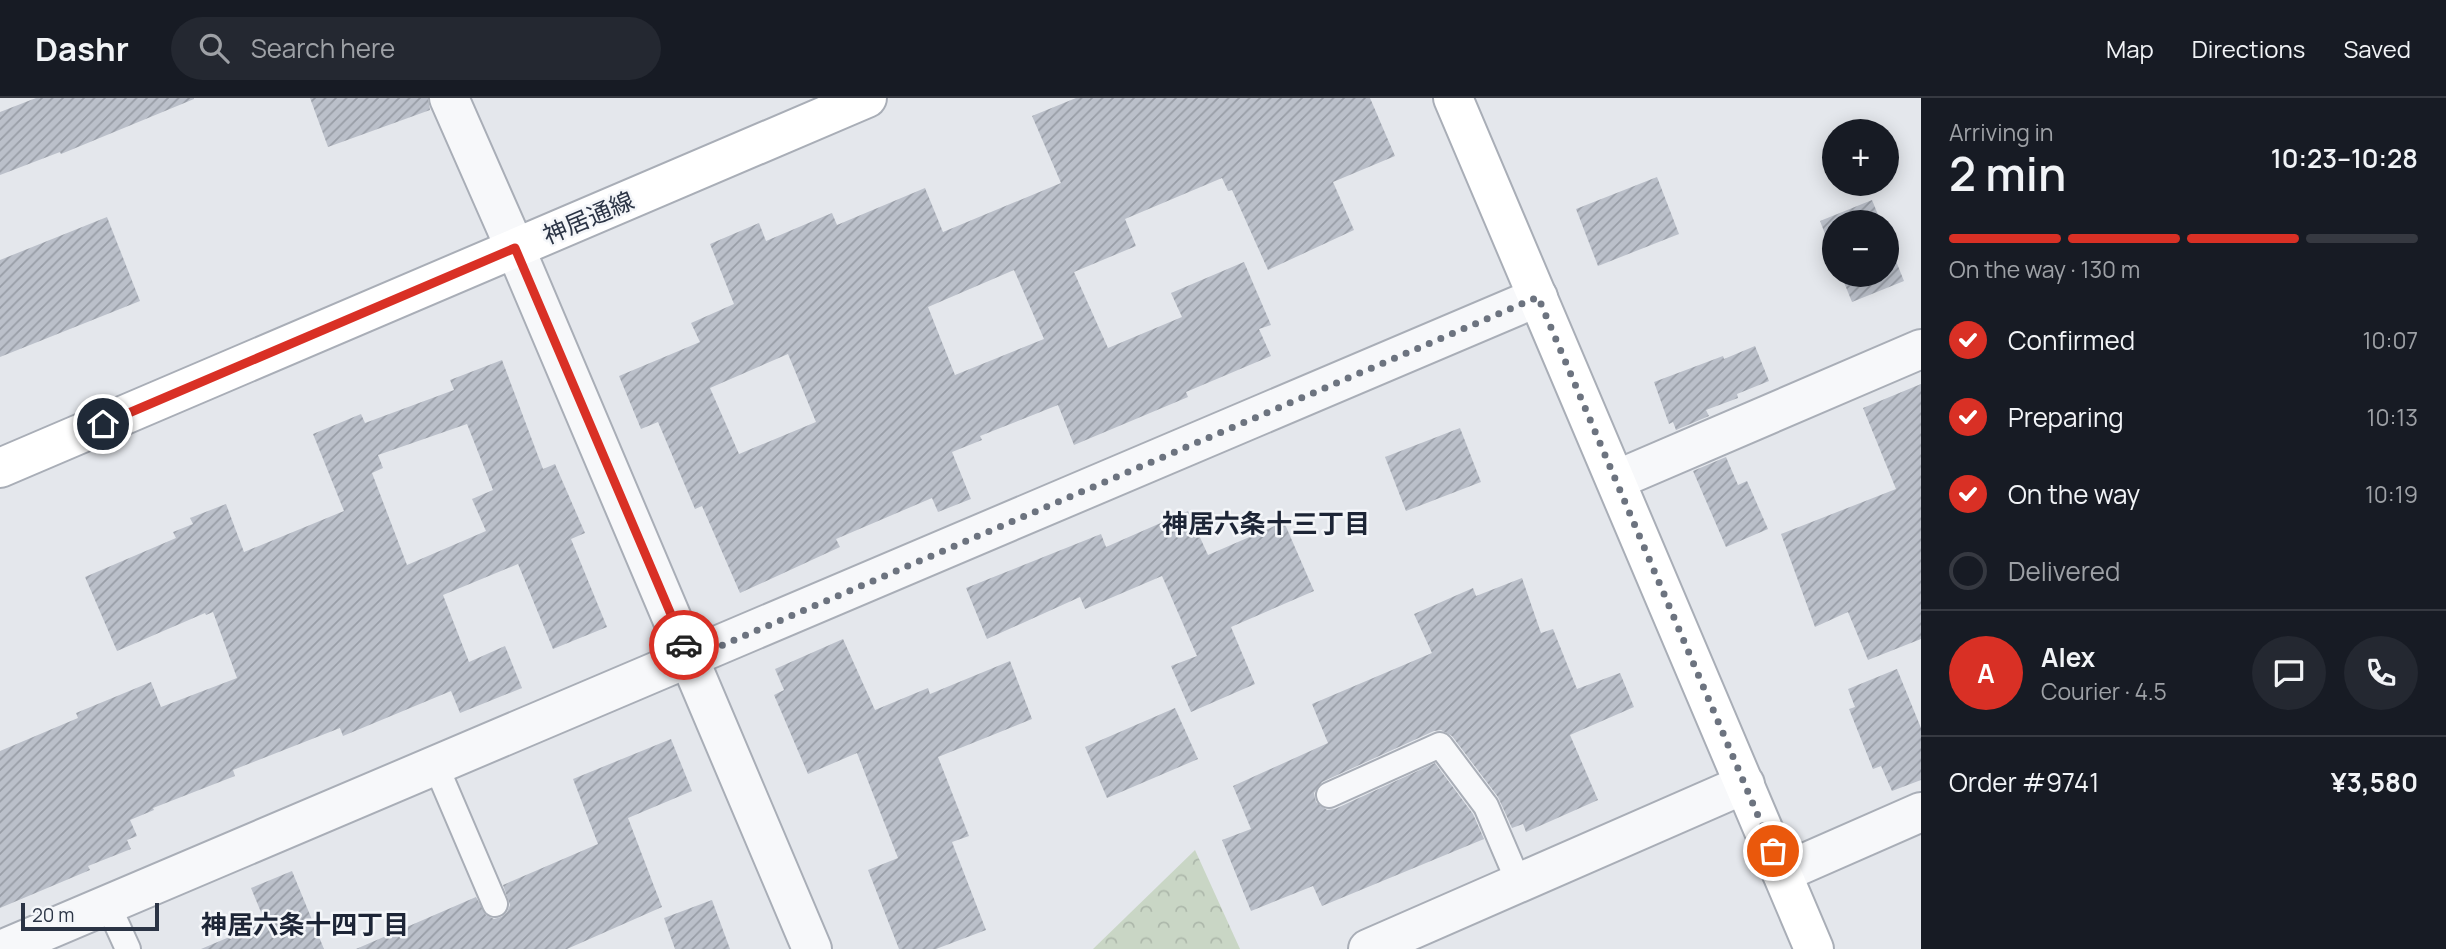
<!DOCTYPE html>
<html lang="en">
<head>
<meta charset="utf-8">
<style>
	body { margin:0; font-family:Manrope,"Noto Sans JP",sans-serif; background:#242831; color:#f1f3f6; height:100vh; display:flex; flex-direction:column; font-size:26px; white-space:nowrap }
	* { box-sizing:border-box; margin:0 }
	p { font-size:23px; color:#9ea1a6 }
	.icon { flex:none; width:38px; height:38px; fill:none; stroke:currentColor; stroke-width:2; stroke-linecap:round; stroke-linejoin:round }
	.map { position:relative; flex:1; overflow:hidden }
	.details { display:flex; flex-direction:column; background:#171b24; width:525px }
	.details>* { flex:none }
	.controls { position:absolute; left:1822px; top:21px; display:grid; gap:14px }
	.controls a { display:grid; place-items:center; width:77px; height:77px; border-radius:50%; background:#171b24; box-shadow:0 4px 18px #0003; font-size:35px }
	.scale { position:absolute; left:21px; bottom:18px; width:138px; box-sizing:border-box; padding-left:7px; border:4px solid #2b3445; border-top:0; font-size:19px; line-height:24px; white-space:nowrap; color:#2b3445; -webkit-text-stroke:5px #f4f6f9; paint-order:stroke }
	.pin { position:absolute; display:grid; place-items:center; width:60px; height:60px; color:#fff; margin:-30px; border:4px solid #fff; border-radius:50%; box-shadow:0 2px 7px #0007 }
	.courier { position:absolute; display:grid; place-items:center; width:70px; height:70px; margin:-35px; border:5px solid #d93025; border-radius:50%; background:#fff; color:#222; box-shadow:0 2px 9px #0007 }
	.summary em { font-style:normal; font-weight:600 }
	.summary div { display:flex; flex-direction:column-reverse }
	.summary { display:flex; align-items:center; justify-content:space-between; height:119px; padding:0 28px }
	h1 { font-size:46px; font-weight:600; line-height:52px }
	.bar { display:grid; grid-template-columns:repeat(4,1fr); gap:10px 7px; align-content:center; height:84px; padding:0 28px }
	.bar i { height:9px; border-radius:5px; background:#363941 }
	.bar .active { background:#d93025 }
	.bar p { grid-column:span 4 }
	.line { display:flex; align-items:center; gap:18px; padding:0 28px; border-top:2px solid #363941 }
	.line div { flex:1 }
	.round { display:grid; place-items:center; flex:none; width:74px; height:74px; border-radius:37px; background:#242831 }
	ol { padding:0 28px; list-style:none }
	li { display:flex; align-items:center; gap:21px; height:77px }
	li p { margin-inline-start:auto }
	li .icon { padding:7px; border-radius:50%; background:#d93025; color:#fff; stroke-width:4 }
	li:last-child { color:#9ea1a6 }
	li i { width:38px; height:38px; border:4px solid #363941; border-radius:50% }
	header { display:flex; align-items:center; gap:42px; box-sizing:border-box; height:98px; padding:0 35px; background:#171b24; border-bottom:2px solid #363941 }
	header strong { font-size:33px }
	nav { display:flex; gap:38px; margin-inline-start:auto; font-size:24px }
	.search { width:490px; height:63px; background:#242831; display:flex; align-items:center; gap:18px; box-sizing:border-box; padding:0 24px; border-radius:38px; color:#9ea1a6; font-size:26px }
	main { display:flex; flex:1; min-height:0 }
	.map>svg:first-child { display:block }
</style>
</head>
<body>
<header>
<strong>Dashr</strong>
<div class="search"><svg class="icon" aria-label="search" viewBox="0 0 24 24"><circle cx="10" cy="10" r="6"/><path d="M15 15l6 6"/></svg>Search here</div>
<nav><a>Map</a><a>Directions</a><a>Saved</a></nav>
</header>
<main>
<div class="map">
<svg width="1921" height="851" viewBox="0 0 1921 851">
	<defs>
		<pattern id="park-crowns" width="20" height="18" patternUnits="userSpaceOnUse" patternTransform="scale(1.75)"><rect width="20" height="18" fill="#c9d6c5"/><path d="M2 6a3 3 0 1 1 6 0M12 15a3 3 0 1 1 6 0" fill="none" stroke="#adb8ab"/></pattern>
		<pattern id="building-hatch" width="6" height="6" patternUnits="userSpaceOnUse" patternTransform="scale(1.75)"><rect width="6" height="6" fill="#bbc0ca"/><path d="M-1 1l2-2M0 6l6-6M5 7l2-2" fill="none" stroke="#989da6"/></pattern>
	</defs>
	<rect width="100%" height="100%" fill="#e4e7ec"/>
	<!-- park -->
	<polygon fill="url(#park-crowns)" points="1195,752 1240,851 1093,851"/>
	<!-- building -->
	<g fill="url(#building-hatch)" fill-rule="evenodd">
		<polygon points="36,0 194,0 194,1 61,56 60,54 0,77 0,14"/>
		<polygon points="310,0 428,0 430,12 328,49"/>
		<path d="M1076,0h294l25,58 -62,26 21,48 -86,40 -36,-80 -4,1 -6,-13 -97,41 11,27 -62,26 34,76 74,-31 -11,-24 73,-31 27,63 -12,4 12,27 -85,36 2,5 -114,48 -16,-40 -78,31 2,4 -30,12 19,47 -33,13 -6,-14 -96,41 4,8 -100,46 -38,-87 -7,3 -37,-87 -17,7 -22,-53 81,-34 -9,-19 43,-19 -24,-60 49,-21 7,18 66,-28 5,12 88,-37 18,44 118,-49 -29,-67zM1014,172l30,69 -89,36 -27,-68zM788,256l28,68 -77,32 -29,-66z"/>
		<polygon points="1657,79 1679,136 1598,168 1576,111"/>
		<polygon points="1872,102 1881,124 1834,124 1834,159 1820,123"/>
		<polygon points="107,119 140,203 0,259 0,162"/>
		<polygon points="1886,138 1904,183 1852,204 1841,177 1886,177"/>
		<polygon points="1755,248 1769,283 1737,296 1738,300 1706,312 1709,318 1676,332 1673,324 1669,326 1654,284 1723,258 1724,261"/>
		<path d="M502,262l41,109 12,-5 30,69 -14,6 36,88 -54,22 -35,-85 -75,31 26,67 36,-16 17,42 -62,25 -9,-22 -108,45 -3,-8 -107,42 2,6 -82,32 1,2 -24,10 7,16 -10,4 4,9 -43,17 2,4 -90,38v-157l78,-33 -2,-5 75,-31 10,25 76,-29 -24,-66 -7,3 -1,-2 -88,38 -32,-74 91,-39 -3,-6 20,-8 -3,-6 36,-14 18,48 100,-41 -31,-77 48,-20 4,9 89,-33 -4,-10zM467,326l26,66 -21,9 14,32 -79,34 -35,-92 11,-5 -5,-13z"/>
		<polygon points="1921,286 1921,541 1868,562 1848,514 1815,529 1781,436 1896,391 1863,310"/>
		<polygon points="1460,330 1481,384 1406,413 1385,359"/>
		<polygon points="1726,359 1738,387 1747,383 1768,431 1726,449 1693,373"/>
		<polygon points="1188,413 1208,457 1284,424 1314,493 1231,529 1255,586 1191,614 1171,568 1197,558 1162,478 1085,511 1080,499 987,541 966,490 1101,436 1106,449"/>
		<polygon points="1522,480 1541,535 1553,531 1577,591 1620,575 1634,609 1570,637 1598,702 1526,734 1523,726 1512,730 1498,699 1452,638 1441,632 1434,633 1322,684 1314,695 1316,704 1327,712 1335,711 1435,665 1473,716 1484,741 1322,808 1313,788 1251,813 1222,742 1251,731 1233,688 1328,645 1312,606 1432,555 1414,516 1473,490 1476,498"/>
		<polygon points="843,541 875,612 928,590 930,596 1010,563 1032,621 938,659 969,738 952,744 986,832 936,851 899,851 868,772 898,760 857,655 808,676 774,597 784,592 775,571"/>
		<polygon points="1897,571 1921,630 1921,682 1892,693 1881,668 1873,671 1849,611 1855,609 1848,591"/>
		<polygon points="1175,610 1198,661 1107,700 1085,649"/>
		<polygon points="671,641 692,693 628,720 662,809 567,851 356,851 476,799 486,817 494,821 501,819 507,814 510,807 503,787 598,746 573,681"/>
		<polygon points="292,773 324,851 201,851 265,824 251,790"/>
		<polygon points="712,802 730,851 675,851 664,820"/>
	</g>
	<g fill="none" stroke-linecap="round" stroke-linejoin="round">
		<defs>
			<g id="lane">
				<polyline points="436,668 495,806"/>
				<polyline points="1329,697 1440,647 1486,708 1519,785"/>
				<polyline points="108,807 128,851"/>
			</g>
			<g id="street">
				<polyline points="449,0 515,150 812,851"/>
				<polyline points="1616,382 1921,251"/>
				<polyline points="1782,775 1921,714"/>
				<polyline points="3,851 1538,199"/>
				<polyline points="1368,851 1745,686"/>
			</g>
			<g id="secondary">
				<polyline points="1453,0 1814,851"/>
				<polyline points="0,370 867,0"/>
			</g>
		</defs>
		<!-- lane casing -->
		<use href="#lane" stroke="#a9aeb7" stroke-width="28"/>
		<!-- street casing -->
		<use href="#street" stroke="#a9aeb7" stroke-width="42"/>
		<!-- secondary casing -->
		<use href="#secondary" stroke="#a9aeb7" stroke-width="42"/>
		<!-- lane -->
		<use href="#lane" stroke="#f7f8fa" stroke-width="24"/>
		<!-- street -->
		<use href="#street" stroke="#f7f8fa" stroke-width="38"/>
		<!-- secondary -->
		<use href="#secondary" stroke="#fff" stroke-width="38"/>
	</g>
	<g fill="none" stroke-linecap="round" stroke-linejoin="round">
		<!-- done -->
		<polyline stroke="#6c737f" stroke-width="7" stroke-dasharray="0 12.6" points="684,547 690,561 1538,199 1773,753"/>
		<!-- route -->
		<polyline stroke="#d93025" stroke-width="9" points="103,326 515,150 684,547"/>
	</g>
	<g text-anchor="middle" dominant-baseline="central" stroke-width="5" stroke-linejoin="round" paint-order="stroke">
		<!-- street labels -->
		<g font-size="24" fill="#2b3445" stroke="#f4f6f9">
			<text transform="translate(588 119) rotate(-23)">神居通線</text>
		</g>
		<!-- neighbourhood labels -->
		<g font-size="26" font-weight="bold" fill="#1d2536" stroke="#f4f6f9">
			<text x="1266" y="425">神居六条十三丁目</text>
			<text x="305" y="826">神居六条十四丁目</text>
		</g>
	</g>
</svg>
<div class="controls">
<a>+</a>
<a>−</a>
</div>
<div class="scale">20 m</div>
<div class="pin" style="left:1773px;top:753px;background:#ea580c"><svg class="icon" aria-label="bag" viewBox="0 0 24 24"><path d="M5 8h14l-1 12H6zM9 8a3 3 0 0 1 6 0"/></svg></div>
<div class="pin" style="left:103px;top:326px;background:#1f2937"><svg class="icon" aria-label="home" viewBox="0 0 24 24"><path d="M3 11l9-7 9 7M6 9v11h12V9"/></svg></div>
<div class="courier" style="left:684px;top:547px"><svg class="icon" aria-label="car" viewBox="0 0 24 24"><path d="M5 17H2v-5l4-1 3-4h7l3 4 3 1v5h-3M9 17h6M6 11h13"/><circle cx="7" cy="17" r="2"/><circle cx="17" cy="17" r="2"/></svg></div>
</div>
<section class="details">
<div class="summary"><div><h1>2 min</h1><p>Arriving in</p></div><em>10:23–10:28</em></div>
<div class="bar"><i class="active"></i><i class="active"></i><i class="active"></i><i></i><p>On the way · 130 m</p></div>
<ol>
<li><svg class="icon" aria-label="check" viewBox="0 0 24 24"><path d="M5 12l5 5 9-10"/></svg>Confirmed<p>10:07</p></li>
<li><svg class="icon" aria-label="check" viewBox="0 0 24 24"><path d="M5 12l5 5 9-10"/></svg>Preparing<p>10:13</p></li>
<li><svg class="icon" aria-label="check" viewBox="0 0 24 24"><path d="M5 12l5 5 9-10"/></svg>On the way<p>10:19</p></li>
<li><i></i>Delivered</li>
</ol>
<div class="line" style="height:126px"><b class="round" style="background:#d93025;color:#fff">A</b><div><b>Alex</b><p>Courier · 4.5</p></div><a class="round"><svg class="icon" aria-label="chat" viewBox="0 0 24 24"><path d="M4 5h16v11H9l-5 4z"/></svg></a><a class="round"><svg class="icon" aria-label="phone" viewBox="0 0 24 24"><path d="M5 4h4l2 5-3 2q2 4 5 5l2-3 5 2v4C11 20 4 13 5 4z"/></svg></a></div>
<div class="line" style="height:91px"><div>Order #9741</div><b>¥3,580</b></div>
</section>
</main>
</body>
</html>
